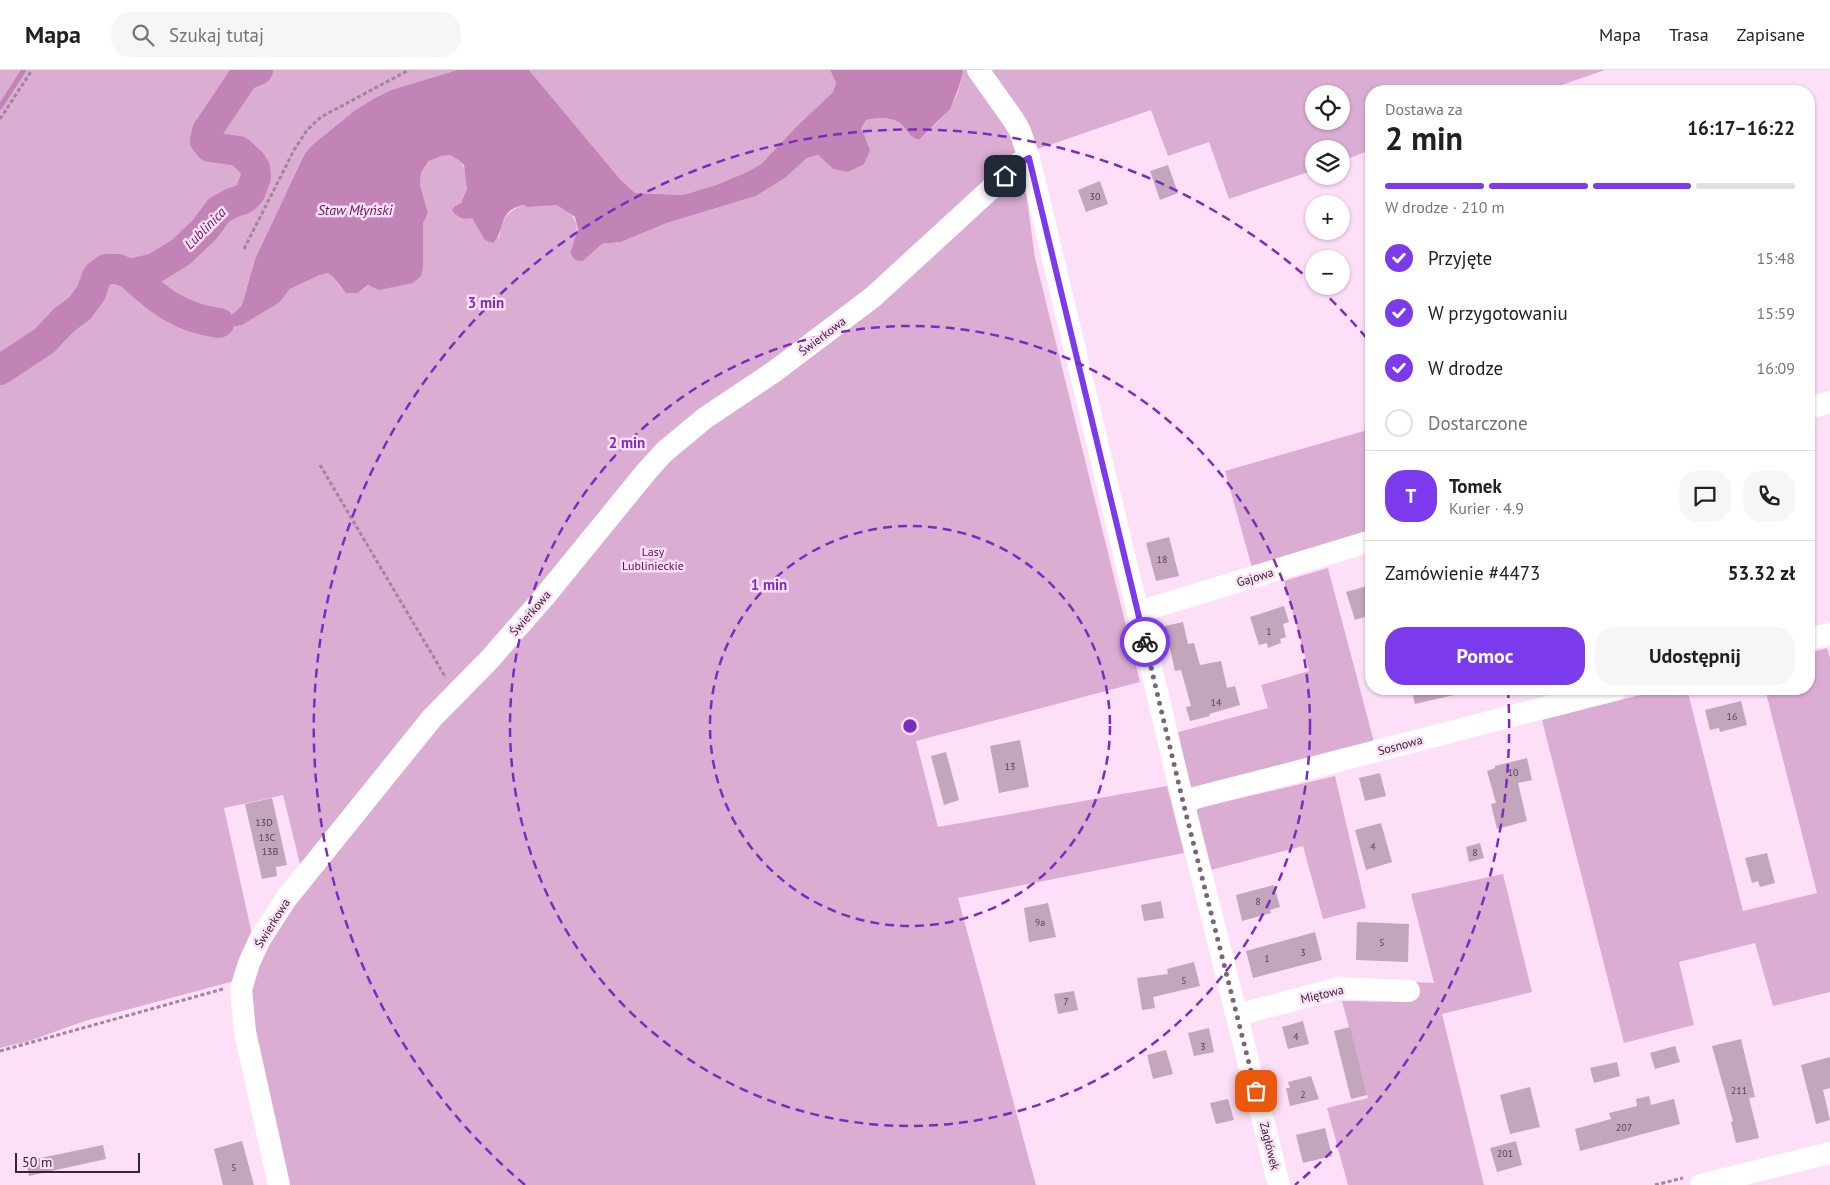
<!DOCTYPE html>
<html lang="pl">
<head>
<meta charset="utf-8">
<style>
	body { margin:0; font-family:"PT Sans",sans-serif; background:#f6f6f6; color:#202124; height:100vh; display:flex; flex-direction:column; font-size:19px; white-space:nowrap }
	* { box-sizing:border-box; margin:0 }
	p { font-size:16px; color:#757577 }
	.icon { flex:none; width:28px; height:28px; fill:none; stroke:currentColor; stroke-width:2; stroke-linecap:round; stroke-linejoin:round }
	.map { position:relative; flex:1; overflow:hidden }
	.panel { position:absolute; left:1365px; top:15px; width:450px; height:610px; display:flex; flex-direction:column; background:#fff; border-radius:20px; box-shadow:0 1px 4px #0004 }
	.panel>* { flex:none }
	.fabs { position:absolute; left:1305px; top:15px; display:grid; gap:10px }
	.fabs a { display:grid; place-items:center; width:45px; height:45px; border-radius:50%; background:#fff; box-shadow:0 1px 4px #0004; font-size:25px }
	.scale { position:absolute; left:15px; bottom:12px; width:125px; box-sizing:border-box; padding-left:5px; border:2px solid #32262f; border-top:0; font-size:14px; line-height:18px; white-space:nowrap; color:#32262f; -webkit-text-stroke:4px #fedff8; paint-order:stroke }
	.pin { position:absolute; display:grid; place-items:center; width:42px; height:42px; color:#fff; margin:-21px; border-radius:10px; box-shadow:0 2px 8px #0006 }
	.courier { position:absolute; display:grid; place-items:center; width:50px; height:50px; margin:-25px; border:4px solid #7c3aed; border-radius:50%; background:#fff; color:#222; box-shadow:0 1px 6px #0007 }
	.headline em { font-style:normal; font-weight:800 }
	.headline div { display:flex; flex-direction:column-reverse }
	.headline { display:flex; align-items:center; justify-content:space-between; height:85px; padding:0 20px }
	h1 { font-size:32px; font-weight:800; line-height:38px }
	.bar { display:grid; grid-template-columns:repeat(4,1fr); gap:8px 5px; align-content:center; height:60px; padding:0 20px }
	.bar i { height:6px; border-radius:4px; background:#e0e0e0 }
	.bar .on { background:#7c3aed }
	.bar p { grid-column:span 4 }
	.line { display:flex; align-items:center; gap:12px; padding:0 20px; border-top:1px solid #e0e0e0 }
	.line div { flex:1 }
	.round { display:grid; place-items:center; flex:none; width:52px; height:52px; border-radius:20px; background:#f6f6f6 }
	ol { padding:0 20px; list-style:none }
	li { display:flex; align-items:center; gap:15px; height:55px }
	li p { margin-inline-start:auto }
	li .icon { padding:5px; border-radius:50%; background:#7c3aed; color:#fff; stroke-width:4 }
	li:last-child { color:#757577 }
	li i { width:28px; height:28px; border:2px solid #e0e0e0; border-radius:50% }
	.primary-button { display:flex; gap:10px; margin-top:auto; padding:10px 20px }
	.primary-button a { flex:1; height:58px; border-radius:20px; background:#7c3aed; color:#fff; font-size:20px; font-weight:800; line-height:58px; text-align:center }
	.primary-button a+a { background:#f6f6f6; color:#202124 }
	header { display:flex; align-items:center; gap:30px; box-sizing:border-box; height:70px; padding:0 25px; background:#fff; border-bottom:1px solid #e0e0e0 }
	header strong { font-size:24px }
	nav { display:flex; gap:28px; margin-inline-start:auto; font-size:18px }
	.search { width:350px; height:45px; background:#f6f6f6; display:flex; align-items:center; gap:12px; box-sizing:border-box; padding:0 18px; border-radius:20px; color:#757577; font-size:19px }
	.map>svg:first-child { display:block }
</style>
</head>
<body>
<header>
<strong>Mapa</strong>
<div class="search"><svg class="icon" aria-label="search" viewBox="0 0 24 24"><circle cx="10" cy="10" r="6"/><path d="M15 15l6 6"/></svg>Szukaj tutaj</div>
<nav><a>Mapa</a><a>Trasa</a><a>Zapisane</a></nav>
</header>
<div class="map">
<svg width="1830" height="1115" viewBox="0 0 1830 1115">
	<rect width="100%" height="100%" fill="#fedff8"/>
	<!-- green -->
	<g fill="#dcadd3" fill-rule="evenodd">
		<path d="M0,0h457l-66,20 -18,9 -19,12 -43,35 -7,9 -49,104 -13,46 -7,7 -16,11 10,5 12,-3 38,-22 11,-14 30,-14 8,-2 5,4 8,11 17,5 65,-47v-22l5,-11 -8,-28 1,-12c4,-4 6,-9 9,-13 4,-3 11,-4 16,-5 17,-1 22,19 21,33 -1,5 -4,10 -6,15l-6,3 17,12 4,6 23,14c4,-19 5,-25 24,-33 10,4 23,-2 34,0 4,1 8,4 10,6 17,13 8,26 3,42l13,8 19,-17 19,-2 46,-19 89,-27 29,-18 22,-20 11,-3 15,14 33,-49c10,-2 26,-4 35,4 8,6 8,13 18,16 21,-19 43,-40 43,-70h6l42,51 13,49 12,88 105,424 -224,59 22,86 229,-41 17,67 -226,45 78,287h-751l-35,-158 2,-45 50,-110 -19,-77 -59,13 29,131 -15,41 -153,41 -56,20 -29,7z"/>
		<polygon points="529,0 830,0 836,13 833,22 797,56 761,94 747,102 716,115 683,125 635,123 620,109"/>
		<path d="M987,0h618l-61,21h-173v59l-30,11v-12h-27v21l-85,29 -20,-57 -41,14 -17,-46 -116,40zM1314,24h27v27h-27z"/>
		<polygon points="1371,359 1371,466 1253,501 1225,401"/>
		<polygon points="1328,498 1375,676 1195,723 1185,718 1171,664 1268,638 1261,615 1309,601 1284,511"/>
		<polygon points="1827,578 1830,588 1830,922 1773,936 1755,873 1679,892 1694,955 1624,973 1542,650 1664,619 1687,619 1743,841 1817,823 1765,619 1809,619 1809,583"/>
		<polygon points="1335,706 1366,838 1323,849 1303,776 1207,801 1193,750 1198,738"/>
		<polygon points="1503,804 1532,922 1442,944 1484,1115 1348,1115 1327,1038 1368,1028 1342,931 1405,932 1410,912 1434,913 1411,824"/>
	</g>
	<!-- water -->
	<path fill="#c284b6" d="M457,0h72l91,109 15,14 48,2 33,-10 31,-13 14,-8 36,-38 36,-34 3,-9 -6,-13h132l1,2 -4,15 -9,22 -31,31c-10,-3 -11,-10 -18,-16 -9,-8 -25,-6 -35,-4l-5,8 9,22 -6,14 -16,8 -15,-3 -15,-14 -11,3 -22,20 -29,18 -89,27 -46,19 -19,2 -19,17 -8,-1 -5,-7 8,-24 -3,-12 -18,-12 -29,2 -5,-2c-4,1 -9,3 -12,5 -11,8 -8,24 -18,33l-8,-3 -13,-22c-9,2 -14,0 -20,-8l3,-4 6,-3 6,-14 -3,-24 -5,-5 -9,-5 -9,1 -12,5 -8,12 -1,12 8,28 -5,11v43l-2,9 -8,7 -34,7 -11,-5 -10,8h-12l-13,-16 -5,-4 -8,2 -30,14 -11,14 -37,22 -13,3 -10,-5 16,-11 7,-7 13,-46 49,-104 7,-9 43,-35 19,-12 18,-9z"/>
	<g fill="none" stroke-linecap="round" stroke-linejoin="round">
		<!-- stream -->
		<polyline stroke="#c284b6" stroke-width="5" points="0,37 24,0"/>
		<!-- river -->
		<g stroke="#c284b6" stroke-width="30">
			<path d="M130,204c28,26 50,44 89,49"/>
			<polyline points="0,300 44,271 64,250 80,238 91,223 97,206 106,199 118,199 130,204 155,198 181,182 205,159 219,140 232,133 244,129 250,123 256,107 255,98 251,92 239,81 210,77 205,71 207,61 244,6 258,0"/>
		</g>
	</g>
	<!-- building -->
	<g fill="#c3a5bc">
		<polygon points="1168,95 1178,123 1160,130 1150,101"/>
		<polygon points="1100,111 1108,134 1086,142 1078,120"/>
		<polygon points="1169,467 1179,506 1156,511 1146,473"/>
		<polygon points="1371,515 1371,545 1355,550 1346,522"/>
		<polygon points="1284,536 1289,552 1283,554 1286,567 1280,569 1281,573 1268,578 1267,573 1259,575 1250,547"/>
		<polygon points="1183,552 1188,574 1194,573 1200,595 1221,591 1227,618 1235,616 1240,635 1209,644 1210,646 1190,651 1186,637 1191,636 1181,600 1175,601 1165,556"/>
		<polygon points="1411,619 1457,619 1458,624 1415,634"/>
		<polygon points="1741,631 1747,655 1720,662 1719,658 1710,660 1705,640"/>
		<polygon points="1020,670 1029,717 999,723 990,676"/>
		<polygon points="946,682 959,730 944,735 931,686"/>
		<polygon points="1527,688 1532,710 1518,713 1527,751 1497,759 1491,734 1496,733 1487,701 1495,698 1495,696"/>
		<polygon points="1380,703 1386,726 1365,731 1359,708"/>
		<polygon points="272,728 287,795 276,797 277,806 262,809 245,734"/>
		<polygon points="1381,753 1392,792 1366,800 1355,760"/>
		<polygon points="1480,773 1484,788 1469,792 1466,777"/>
		<polygon points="1767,783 1775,813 1760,817 1758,811 1752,813 1745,788"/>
		<polygon points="1274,815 1280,837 1270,840 1271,843 1242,851 1236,825"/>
		<polygon points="1161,831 1164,848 1144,851 1141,835"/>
		<polygon points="1048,833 1056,867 1029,872 1024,838"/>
		<polygon points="1357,852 1409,854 1408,892 1356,890"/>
		<polygon points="1315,862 1322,890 1253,908 1246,881"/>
		<polygon points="1194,892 1200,916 1153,927 1155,938 1142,940 1137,908 1168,904 1167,899"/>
		<polygon points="1074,921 1078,940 1058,944 1054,924"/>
		<polygon points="1303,951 1309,974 1288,979 1282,957"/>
		<polygon points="1350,957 1367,1025 1351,1029 1334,961"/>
		<polygon points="1209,958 1214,982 1194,986 1188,963"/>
		<polygon points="1741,969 1755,1027 1749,1028 1759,1068 1736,1073 1731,1052 1733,1051 1712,976"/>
		<polygon points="1675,976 1680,992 1655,999 1650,983"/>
		<polygon points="1166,980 1173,1004 1153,1009 1147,985"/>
		<polygon points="1830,987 1830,1018 1823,1020 1830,1050 1816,1054 1801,995"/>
		<polygon points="1617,992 1620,1006 1594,1013 1590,998"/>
		<polygon points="1311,1006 1319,1029 1290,1036 1286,1018 1290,1018 1288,1012"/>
		<polygon points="1530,1017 1540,1057 1510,1064 1500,1025"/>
		<polygon points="1649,1026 1651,1035 1674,1029 1680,1054 1580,1081 1575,1059 1611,1049 1609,1043 1637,1036 1636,1029"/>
		<polygon points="1228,1029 1234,1050 1216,1054 1210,1033"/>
		<polygon points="1325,1058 1332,1086 1303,1093 1296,1065"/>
		<polygon points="242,1071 254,1115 223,1115 214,1079"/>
		<polygon points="1516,1071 1522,1095 1497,1102 1490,1078"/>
		<polygon points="103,1075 106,1089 29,1106 26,1091"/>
	</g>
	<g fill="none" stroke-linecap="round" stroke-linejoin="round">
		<!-- path -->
		<g stroke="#9d8799" stroke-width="3" stroke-dasharray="4 2.5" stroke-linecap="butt">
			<polyline points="0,49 32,0"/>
			<polyline points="244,179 294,80 307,60 321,47 409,0"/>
			<polyline points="320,395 446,608"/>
			<polyline points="0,981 223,919"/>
			<polyline points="1655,1115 1683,1108"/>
		</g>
		<!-- minor -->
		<g stroke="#fff" stroke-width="22">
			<polyline points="978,0 1013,49 1020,61 1029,88 1183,731 1279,1115"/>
			<polyline points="1809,338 1830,332"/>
			<polyline points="1138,542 1371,471"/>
			<polyline points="1809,569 1830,564"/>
			<polyline points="1183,731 1617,619"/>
			<polyline points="1237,945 1339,918 1409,921"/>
			<polyline points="279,1115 245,962 241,919 249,893 260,869 286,829 432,648 490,589 545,526 646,402 664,382 705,348 775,301 873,227 1019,93 1029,88"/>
			<polyline points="1701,1115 1830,1083"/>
		</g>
	</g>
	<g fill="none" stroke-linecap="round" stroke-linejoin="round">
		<!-- done -->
		<polyline stroke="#796775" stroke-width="5" stroke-dasharray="0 9" points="1145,572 1183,732 1256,1021"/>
		<!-- route -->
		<polyline stroke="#7c3aed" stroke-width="6" points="1005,106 1018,94 1029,88 1145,572"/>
	</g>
	<!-- distance rings -->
	<g fill="none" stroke="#7b2cbf" stroke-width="2.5" stroke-dasharray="9 6">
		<circle cx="910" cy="656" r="200"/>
		<circle cx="910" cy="656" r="400"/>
		<path d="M525 1115A599 599 0 1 1 1311 211M1319 218A599 599 0 0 1 1369 271M1508 619A599 599 0 0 1 1295 1115"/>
	</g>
	<g text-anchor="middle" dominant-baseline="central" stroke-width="5" stroke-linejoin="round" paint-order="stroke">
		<!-- number labels -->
		<g font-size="10" fill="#564652">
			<text x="1095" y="126">30</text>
			<text x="1162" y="489">18</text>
			<text x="1269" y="561">1</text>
			<text x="1216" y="632">14</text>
			<text x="1732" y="646">16</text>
			<text x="1010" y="696">13</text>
			<text x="1513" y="702">10</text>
			<text x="264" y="752">13D</text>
			<text x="267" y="767">13C</text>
			<text x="1373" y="776">4</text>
			<text x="270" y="781">13B</text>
			<text x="1475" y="782">8</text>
			<text x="1258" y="831">8</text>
			<text x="1040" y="852">9a</text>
			<text x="1382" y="872">5</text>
			<text x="1303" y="882">3</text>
			<text x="1267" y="888">1</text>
			<text x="1184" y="910">5</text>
			<text x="1066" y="931">7</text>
			<text x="1296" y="966">4</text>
			<text x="1203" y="976">3</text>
			<text x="1739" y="1020">211</text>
			<text x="1303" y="1024">2</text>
			<text x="1624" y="1057">207</text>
			<text x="1505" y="1083">201</text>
			<text x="234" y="1097">5</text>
		</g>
		<!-- street labels -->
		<g font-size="12" fill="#32262f" stroke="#fedff8">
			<text transform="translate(822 266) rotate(-37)">Świerkowa</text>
			<text transform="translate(1255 507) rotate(-17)">Gajowa</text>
			<text transform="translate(530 543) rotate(-49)">Świerkowa</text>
			<text transform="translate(1400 675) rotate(-15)">Sosnowa</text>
			<text transform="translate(272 853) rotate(-58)">Świerkowa</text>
			<text transform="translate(1322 924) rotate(-13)">Miętowa</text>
			<text transform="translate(1270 1076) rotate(76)">Zagłówek</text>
		</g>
		<!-- park labels -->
		<g font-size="12" fill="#580d50" stroke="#fedff8">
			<text x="653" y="481">Lasy<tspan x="653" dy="14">Lublinieckie</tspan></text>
		</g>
		<!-- water labels -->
		<g font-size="14" font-style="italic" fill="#621858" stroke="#fedff8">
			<text x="355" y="140">Staw Młyński</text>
			<text transform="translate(205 158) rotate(-45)">Lublinica</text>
		</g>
	</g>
	<circle cx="910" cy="656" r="8" fill="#7b2cbf" stroke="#fedff8" stroke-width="2.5"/>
	<g font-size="15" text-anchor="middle" font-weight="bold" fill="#7b2cbf" stroke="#fedff8" stroke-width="5" stroke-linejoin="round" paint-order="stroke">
		<text x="486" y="238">3 min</text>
		<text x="627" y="378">2 min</text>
		<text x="769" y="520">1 min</text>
	</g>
</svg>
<div class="fabs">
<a><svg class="icon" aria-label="locate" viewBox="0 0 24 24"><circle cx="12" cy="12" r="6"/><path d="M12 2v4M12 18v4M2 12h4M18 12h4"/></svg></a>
<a><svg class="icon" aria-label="layers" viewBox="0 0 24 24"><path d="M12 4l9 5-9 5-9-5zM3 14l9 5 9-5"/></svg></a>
<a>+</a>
<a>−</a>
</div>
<div class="scale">50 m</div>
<div class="pin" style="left:1256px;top:1021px;background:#ea580c"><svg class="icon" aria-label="bag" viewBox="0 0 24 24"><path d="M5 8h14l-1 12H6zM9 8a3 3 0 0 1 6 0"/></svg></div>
<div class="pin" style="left:1005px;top:106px;background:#1f2937"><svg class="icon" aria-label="home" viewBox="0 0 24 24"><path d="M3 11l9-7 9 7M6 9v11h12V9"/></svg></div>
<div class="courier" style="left:1145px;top:572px"><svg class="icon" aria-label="bike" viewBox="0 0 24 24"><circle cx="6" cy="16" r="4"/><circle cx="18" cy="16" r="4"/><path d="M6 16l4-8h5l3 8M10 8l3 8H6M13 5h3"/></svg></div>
<section class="panel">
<div class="headline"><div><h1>2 min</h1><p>Dostawa za</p></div><em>16:17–16:22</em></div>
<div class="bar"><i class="on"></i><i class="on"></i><i class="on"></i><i></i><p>W drodze · 210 m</p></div>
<ol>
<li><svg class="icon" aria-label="check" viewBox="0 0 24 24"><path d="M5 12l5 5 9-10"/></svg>Przyjęte<p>15:48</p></li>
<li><svg class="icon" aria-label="check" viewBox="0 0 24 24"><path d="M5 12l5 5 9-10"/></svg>W przygotowaniu<p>15:59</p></li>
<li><svg class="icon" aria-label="check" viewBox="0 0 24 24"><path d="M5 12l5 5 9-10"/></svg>W drodze<p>16:09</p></li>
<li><i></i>Dostarczone</li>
</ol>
<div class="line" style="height:90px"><b class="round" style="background:#7c3aed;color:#fff">T</b><div><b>Tomek</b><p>Kurier · 4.9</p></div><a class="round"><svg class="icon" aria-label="chat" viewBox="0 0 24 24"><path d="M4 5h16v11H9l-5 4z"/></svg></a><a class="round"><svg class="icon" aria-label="phone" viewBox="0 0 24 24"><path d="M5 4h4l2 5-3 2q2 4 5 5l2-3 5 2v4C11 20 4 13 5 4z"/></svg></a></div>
<div class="line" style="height:65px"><div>Zamówienie #4473</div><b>53.32 zł</b></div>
<div class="primary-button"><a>Pomoc</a><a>Udostępnij</a></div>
</section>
</div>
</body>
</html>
